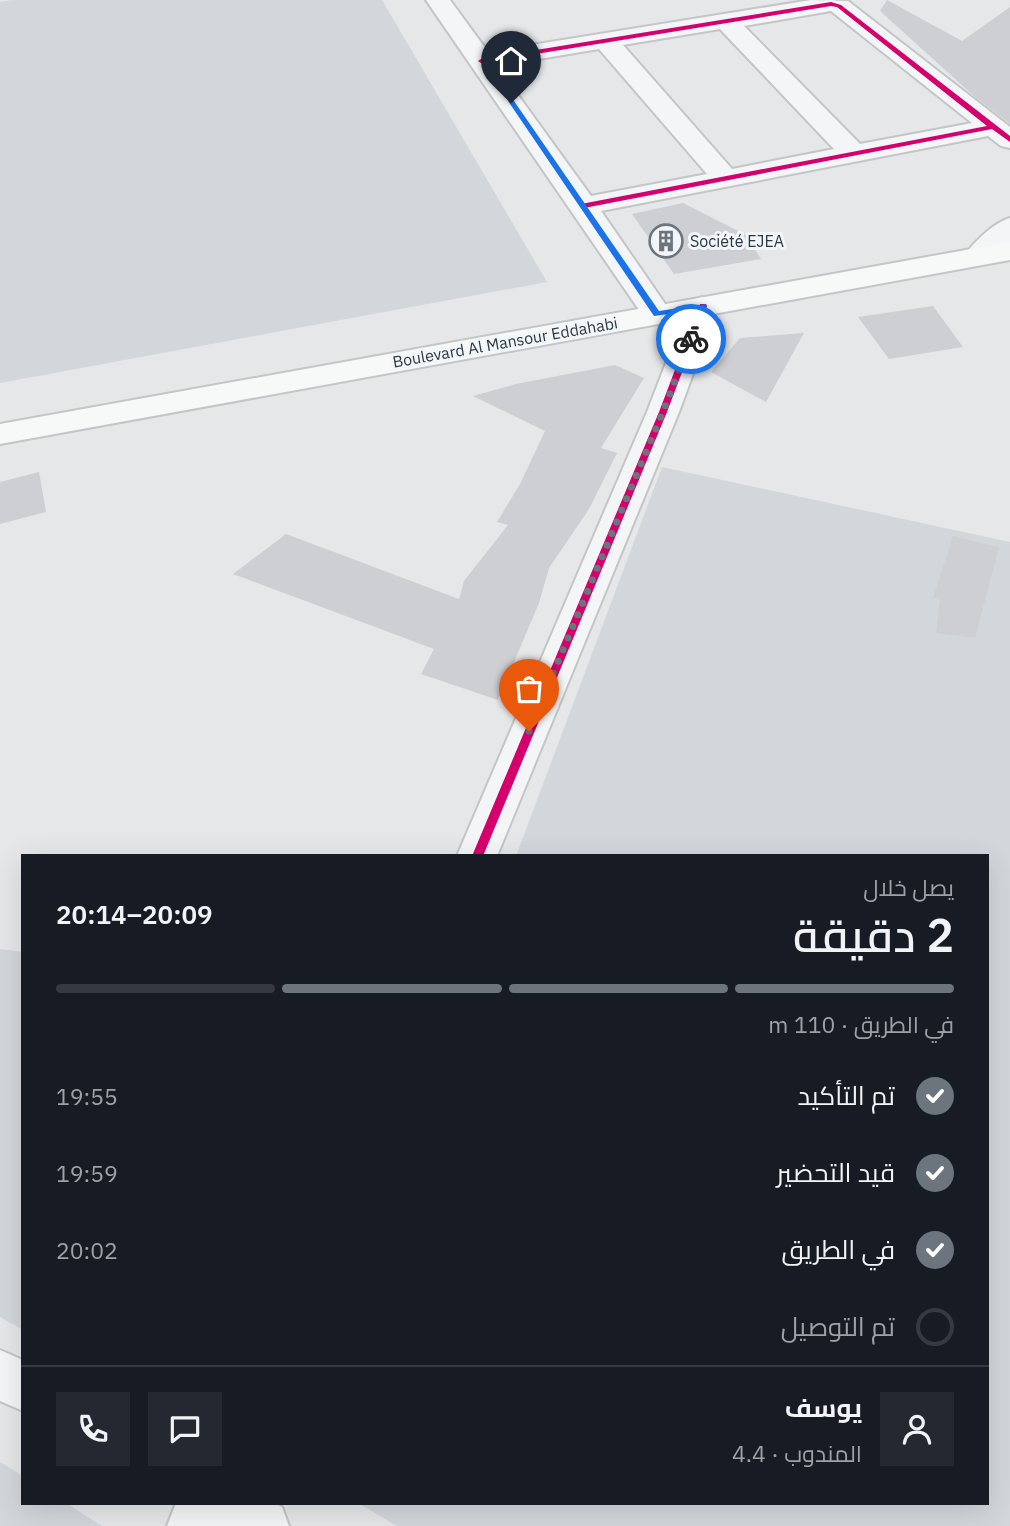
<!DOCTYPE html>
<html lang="ar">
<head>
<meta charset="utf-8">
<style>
	body { margin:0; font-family:"IBM Plex Sans",Cairo,sans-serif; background:#242831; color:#f1f3f6; direction:rtl; height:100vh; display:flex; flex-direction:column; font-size:26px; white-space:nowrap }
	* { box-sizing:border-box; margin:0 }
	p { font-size:23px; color:#9ea1a6 }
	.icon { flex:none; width:38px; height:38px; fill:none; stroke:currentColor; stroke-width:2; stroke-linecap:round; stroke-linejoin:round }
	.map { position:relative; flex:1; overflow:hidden; direction:ltr }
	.sheet { position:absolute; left:21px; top:854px; width:968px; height:651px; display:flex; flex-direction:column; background:#171b24; border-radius:0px; box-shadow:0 7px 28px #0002; direction:rtl }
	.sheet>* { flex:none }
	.pin { position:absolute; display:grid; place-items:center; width:60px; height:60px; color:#fff; margin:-72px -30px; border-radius:50% 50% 50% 0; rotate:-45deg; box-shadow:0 0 7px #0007 }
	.pin .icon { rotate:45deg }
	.courier { position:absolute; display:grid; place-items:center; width:70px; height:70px; margin:-35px; border:5px solid #1a73e8; border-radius:50%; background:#fff; color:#222; box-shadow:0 2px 9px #0007 }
	.summary em { font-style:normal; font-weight:600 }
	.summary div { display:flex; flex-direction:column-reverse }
	.summary { display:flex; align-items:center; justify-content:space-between; height:119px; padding:0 35px }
	h1 { font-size:46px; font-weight:600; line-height:52px }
	.bar { display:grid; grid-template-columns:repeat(4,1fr); gap:10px 7px; align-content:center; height:84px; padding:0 35px }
	.bar i { height:9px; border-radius:5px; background:#363941 }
	.bar .current { background:#6c757d }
	.bar p { grid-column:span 4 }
	.line { display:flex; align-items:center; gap:18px; padding:0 35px; border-top:2px solid #363941 }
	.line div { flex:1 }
	.round { display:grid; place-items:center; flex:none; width:74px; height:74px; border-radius:0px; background:#242831 }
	ol { padding:0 35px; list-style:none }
	li { display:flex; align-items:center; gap:21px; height:77px }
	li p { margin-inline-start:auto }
	li .icon { padding:7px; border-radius:50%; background:#6c757d; color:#fff; stroke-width:4 }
	li:last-child { color:#9ea1a6 }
	li i { width:38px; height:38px; border:4px solid #363941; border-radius:50% }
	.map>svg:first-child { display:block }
</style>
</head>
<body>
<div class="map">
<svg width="1010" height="1526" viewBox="0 0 1010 1526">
	<rect width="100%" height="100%" fill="#e5e7e9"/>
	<!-- built -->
	<g fill="#d3d7dc">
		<polygon points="11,0 382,0 547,282 0,383 0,2"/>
		<polygon points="662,467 1010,542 1010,1526 397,1526 358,1503 987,1503 987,856 516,856"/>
		<polygon points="0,949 23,952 23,1330 0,1317"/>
		<polygon points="0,1462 23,1476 23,1503 66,1503 102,1526 0,1526"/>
	</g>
	<!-- building -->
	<g fill="#cdcfd2">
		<polygon points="887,0 962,41 1010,7 1010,124 974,96 880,11"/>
		<polygon points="683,203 746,235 761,259 674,274 632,214"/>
		<polygon points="933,306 963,347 889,359 858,317"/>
		<polygon points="804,333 766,402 711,372 740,338"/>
		<polygon points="615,365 644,378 601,448 617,453 589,509 549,568 539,603 498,700 421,674 434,649 233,574 286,534 459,599 464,581 508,525 497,522 520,484 545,431 473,396 516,384"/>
		<polygon points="39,472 46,512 0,524 0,482"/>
		<polygon points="953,536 999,547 975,638 936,633 940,599 933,598"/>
	</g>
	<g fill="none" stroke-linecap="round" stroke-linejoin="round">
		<defs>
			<g id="minor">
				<path d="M426,0h24l38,52 323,-52 37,1 162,126v21l-9,-2 -13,-10 -387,75 71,103 -4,6 -11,3 -11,-3zM831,11l141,112 -112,21 -116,-118zM720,29l114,120 -102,20 -109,-124zM599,49l108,125 -116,22 -94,-130z"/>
				<path d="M1010,218v25c-14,13 -22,25 -42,20l-5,-6c11,-15 30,-34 47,-39z"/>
				<polygon points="703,297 714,300 718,306 679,412 497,856 457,856 647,412 688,306 692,300"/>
				<polygon points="176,1503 228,1503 219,1526 167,1526"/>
			</g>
			<g id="tertiary">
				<polygon points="0,1350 23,1360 23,1411 0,1401"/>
				<polygon points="197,1503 275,1503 282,1507 289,1526 212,1526 204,1522"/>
			</g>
			<polygon id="secondary" points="1010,242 1010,260 0,444 0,424"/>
		</defs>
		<!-- minor casing -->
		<use href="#minor" stroke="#c3c5c7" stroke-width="4"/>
		<!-- tertiary casing -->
		<use href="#tertiary" stroke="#c3c5c7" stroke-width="4"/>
		<!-- secondary casing -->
		<use href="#secondary" stroke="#c3c5c7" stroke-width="4"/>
		<!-- minor -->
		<use href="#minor" fill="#f4f5f6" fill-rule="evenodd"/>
		<!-- tertiary -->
		<use href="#tertiary" fill="#f4f5f6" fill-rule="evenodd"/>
		<!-- secondary -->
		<use href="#secondary" fill="#f7f8f8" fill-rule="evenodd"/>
		<defs>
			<g id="cycleway">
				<polygon points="831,2 841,5 1010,136 1010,142 992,129 584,208 581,208 581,204 987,126 837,7 831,6 481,63 478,61 481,59"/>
				<polygon points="700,304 706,304 707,306 667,412 483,856 472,856 659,412"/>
			</g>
		</defs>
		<!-- cycleway casing -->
		<use href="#cycleway" stroke="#f3f6f8" stroke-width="5"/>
		<!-- cycleway -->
		<use href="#cycleway" fill="#d6006c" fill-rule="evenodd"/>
	</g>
	<!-- route -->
	<polygon fill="#1a73e8" points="508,101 514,101 659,311 706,304 694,341 686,339 697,310 654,316"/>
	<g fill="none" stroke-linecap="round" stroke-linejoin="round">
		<!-- done -->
		<polyline stroke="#6c757d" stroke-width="7" stroke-dasharray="0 12.6" points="529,731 663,412 691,339"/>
	</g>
	<!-- icons -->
	<defs>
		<symbol id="building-ring" viewBox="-11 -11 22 22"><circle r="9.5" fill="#f3f6f8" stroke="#6c757d" stroke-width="1.5"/><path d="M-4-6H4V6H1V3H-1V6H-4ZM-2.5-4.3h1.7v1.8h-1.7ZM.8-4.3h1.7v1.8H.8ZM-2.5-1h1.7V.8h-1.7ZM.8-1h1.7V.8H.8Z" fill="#6c757d"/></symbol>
	</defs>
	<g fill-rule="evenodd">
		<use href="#building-ring" x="647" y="222" width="38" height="38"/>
	</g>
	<g text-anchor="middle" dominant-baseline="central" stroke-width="6" stroke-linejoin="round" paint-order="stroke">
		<!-- far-poi labels -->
		<g font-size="16" fill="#2b3843" stroke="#f3f6f8" text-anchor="start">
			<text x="690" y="241">Société EJEA</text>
		</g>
		<!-- far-street labels -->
		<g font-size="16" fill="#2b3843" stroke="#f3f6f8">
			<text transform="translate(505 342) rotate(-10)">Boulevard Al Mansour Eddahabi</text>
		</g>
	</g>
</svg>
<div class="pin" style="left:529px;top:731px;background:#ea580c"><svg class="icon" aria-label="bag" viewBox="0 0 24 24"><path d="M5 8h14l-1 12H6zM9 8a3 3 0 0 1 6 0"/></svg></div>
<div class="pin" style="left:511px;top:103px;background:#1f2937"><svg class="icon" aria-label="home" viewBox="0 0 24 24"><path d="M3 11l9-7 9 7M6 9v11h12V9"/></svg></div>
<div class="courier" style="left:691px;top:339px"><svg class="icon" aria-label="bike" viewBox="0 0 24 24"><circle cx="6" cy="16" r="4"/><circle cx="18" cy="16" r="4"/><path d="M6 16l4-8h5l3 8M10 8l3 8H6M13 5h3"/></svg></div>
<section class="sheet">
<div class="summary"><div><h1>2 دقيقة</h1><p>يصل خلال</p></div><em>20:09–20:14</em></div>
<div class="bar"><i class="current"></i><i class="current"></i><i class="current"></i><i></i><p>في الطريق · 110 m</p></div>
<ol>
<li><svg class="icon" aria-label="check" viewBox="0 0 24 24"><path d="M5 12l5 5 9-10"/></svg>تم التأكيد<p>19:55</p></li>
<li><svg class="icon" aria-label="check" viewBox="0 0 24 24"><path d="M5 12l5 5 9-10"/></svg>قيد التحضير<p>19:59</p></li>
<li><svg class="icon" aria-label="check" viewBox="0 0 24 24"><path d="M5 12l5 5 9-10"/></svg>في الطريق<p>20:02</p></li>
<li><i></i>تم التوصيل</li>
</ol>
<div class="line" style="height:126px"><a class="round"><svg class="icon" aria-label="person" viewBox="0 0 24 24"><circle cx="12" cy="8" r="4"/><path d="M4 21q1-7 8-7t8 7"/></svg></a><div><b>يوسف</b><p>المندوب · 4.4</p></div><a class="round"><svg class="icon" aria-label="chat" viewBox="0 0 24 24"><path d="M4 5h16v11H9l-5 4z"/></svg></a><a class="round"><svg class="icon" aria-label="phone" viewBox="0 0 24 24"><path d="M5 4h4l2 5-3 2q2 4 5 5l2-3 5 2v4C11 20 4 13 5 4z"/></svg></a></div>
</section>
</div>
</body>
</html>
